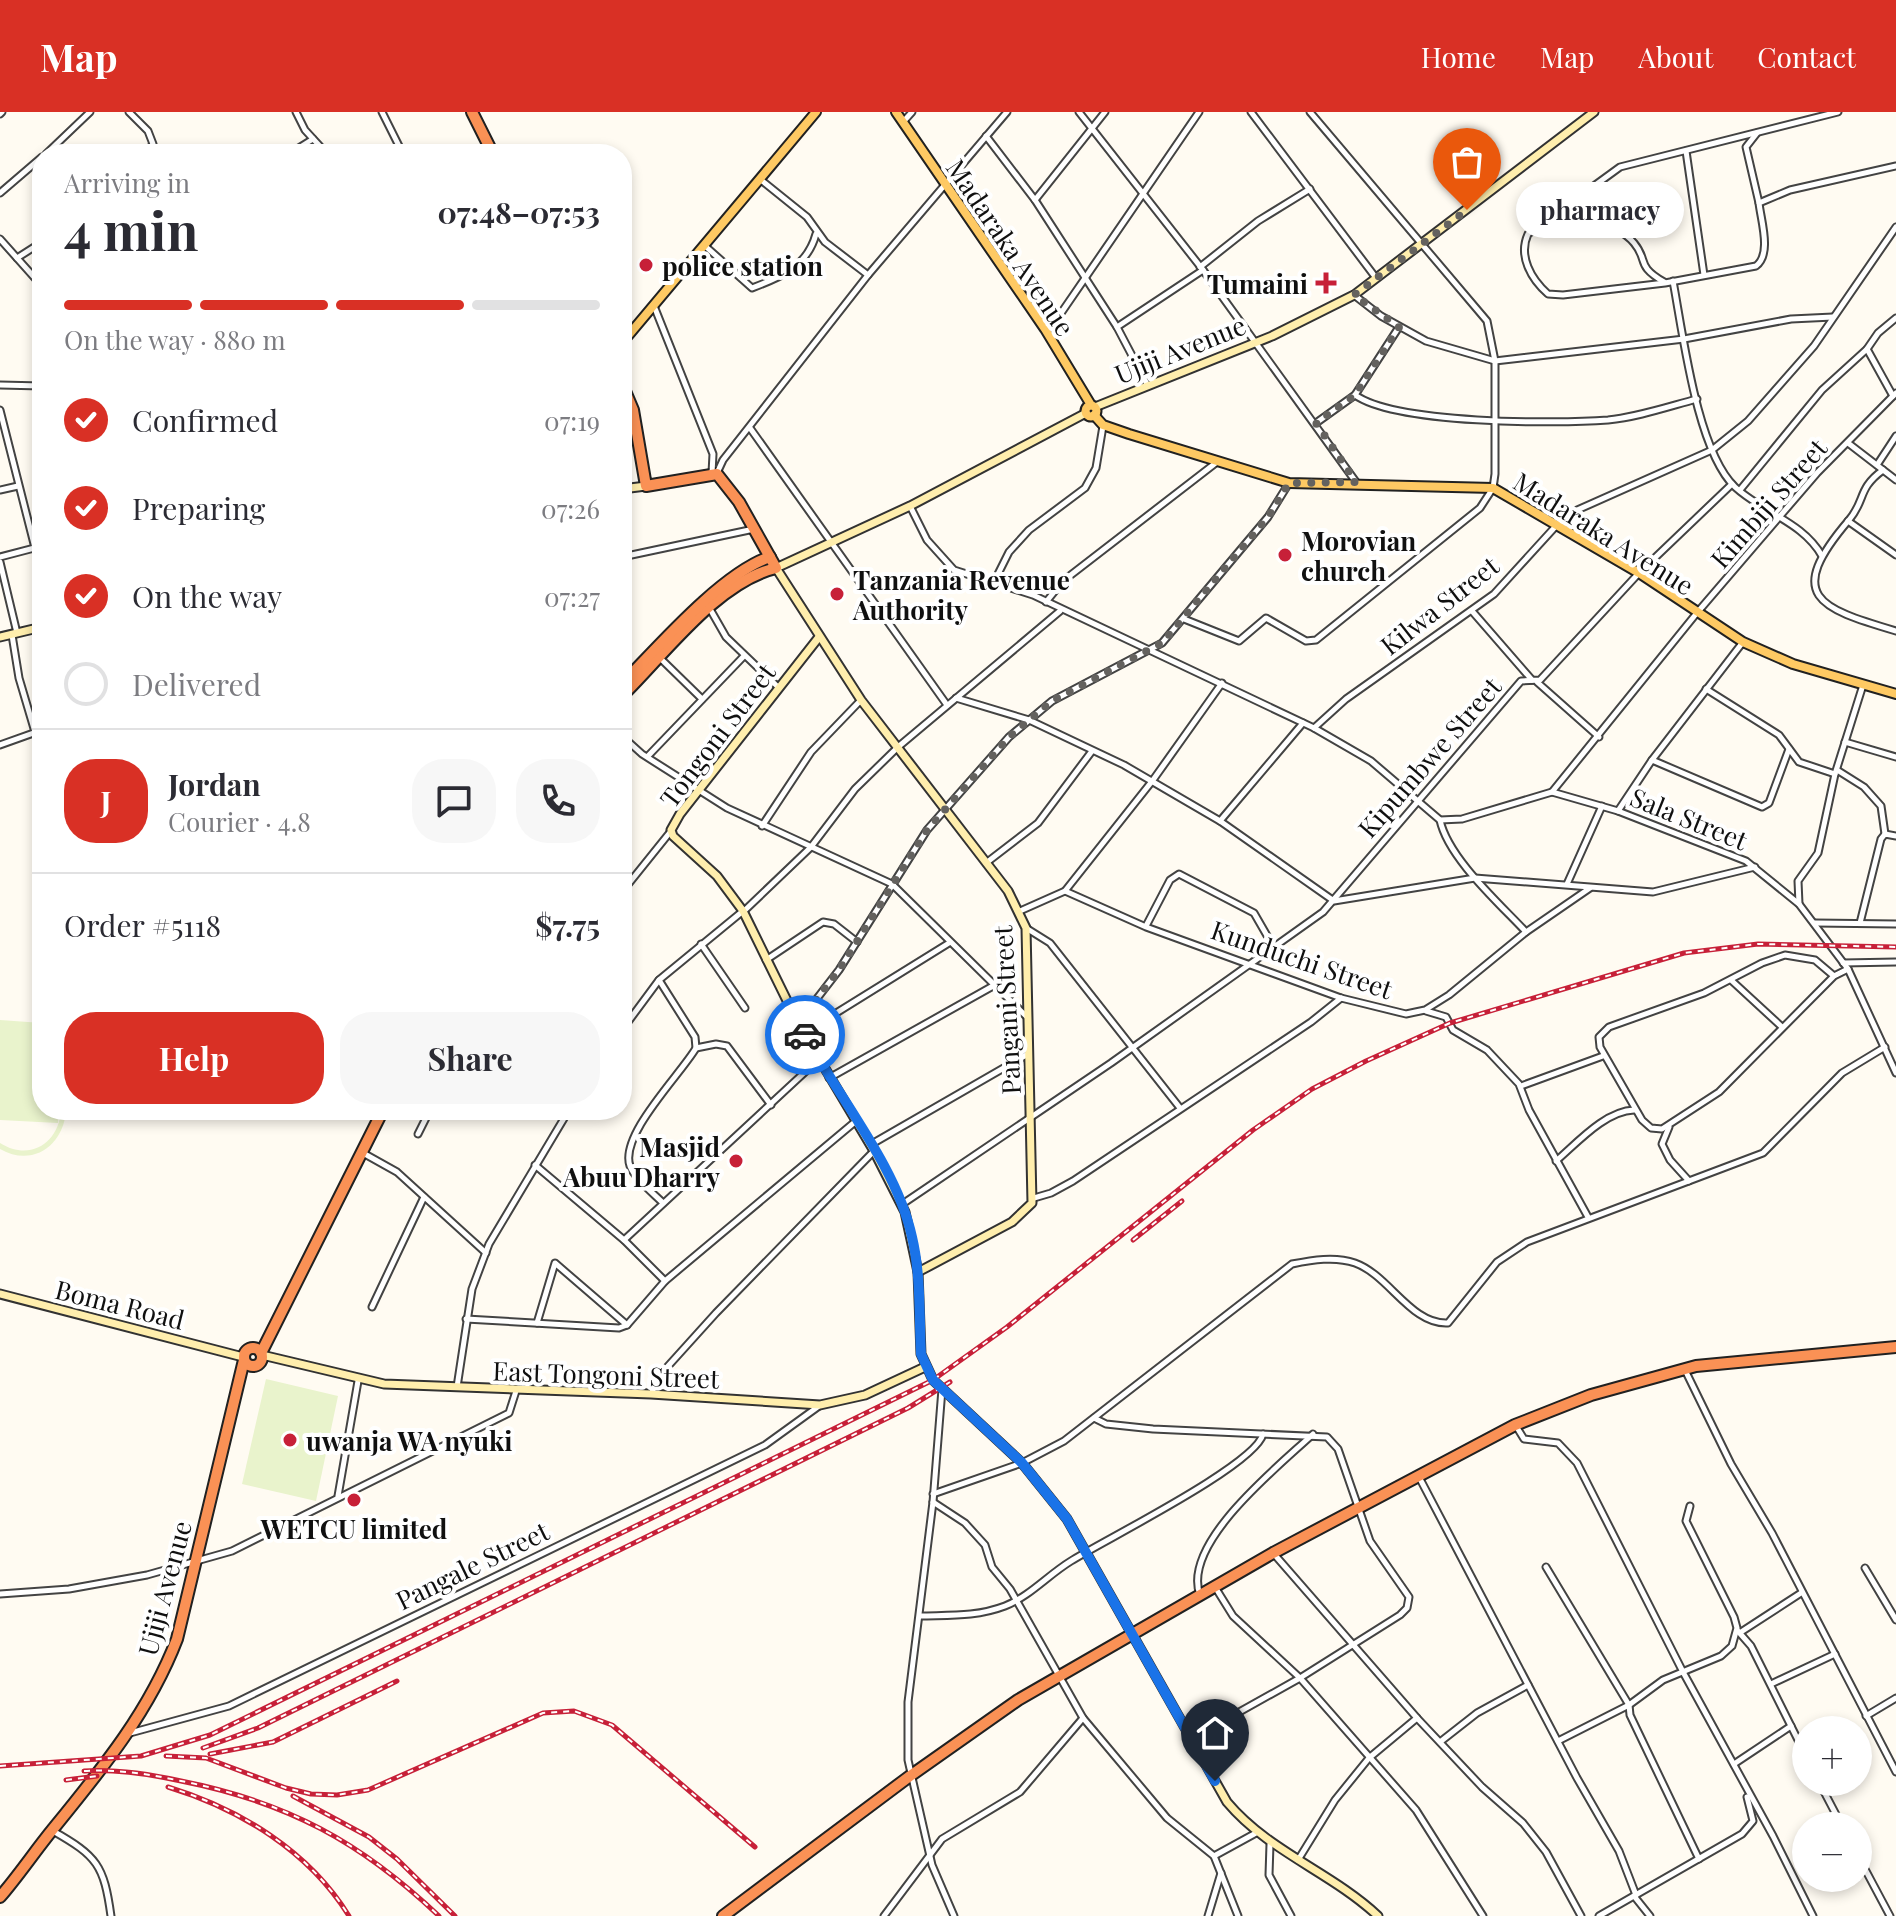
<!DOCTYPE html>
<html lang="en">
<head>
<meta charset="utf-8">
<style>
	body { margin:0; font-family:"Playfair Display",serif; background:#f7f7f7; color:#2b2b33; height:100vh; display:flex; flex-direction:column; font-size:30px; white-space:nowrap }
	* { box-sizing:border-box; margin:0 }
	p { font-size:26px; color:#7c7c81 }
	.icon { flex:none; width:44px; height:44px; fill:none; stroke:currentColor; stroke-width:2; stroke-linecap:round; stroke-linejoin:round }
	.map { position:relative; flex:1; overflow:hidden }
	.details { position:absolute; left:32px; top:32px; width:600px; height:976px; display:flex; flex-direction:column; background:#fff; border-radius:32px; box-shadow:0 4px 12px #0003 }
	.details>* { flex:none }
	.fabs { position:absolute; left:1792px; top:1604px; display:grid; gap:16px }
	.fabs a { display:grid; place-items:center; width:80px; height:80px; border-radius:50%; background:#fff; box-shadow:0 4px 12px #0003; font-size:40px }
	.pin { position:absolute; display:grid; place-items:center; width:68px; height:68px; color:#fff; margin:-82px -34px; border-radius:50% 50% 50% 0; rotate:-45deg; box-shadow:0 0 8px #0007 }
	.pin .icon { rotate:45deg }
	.courier { position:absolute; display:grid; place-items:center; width:80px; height:80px; margin:-40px; border:6px solid #1a73e8; border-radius:50%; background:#fff; color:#222; box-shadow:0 2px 10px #0007 }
	.bubble { position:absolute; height:56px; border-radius:28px; background:#fff; box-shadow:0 4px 12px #0003; font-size:26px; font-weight:700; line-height:56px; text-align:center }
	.summary em { font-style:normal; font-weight:700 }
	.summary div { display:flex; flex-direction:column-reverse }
	.summary { display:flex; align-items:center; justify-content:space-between; height:136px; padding:0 32px }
	h1 { font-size:52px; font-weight:700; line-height:60px }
	.bar { display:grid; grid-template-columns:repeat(4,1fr); gap:12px 8px; align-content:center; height:96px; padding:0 32px }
	.bar i { height:10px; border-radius:6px; background:#e1e1e2 }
	.bar .active { background:#d93025 }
	.bar p { grid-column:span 4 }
	.line { display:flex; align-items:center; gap:20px; padding:0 32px; border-top:2px solid #e1e1e2 }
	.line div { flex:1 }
	.round { display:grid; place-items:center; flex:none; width:84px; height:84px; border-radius:32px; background:#f7f7f7 }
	ol { padding:0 32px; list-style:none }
	li { display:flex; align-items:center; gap:24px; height:88px }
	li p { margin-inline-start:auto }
	li .icon { padding:8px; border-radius:50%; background:#d93025; color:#fff; stroke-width:4 }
	li:last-child { color:#7c7c81 }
	li i { width:44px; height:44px; border:4px solid #e1e1e2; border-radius:50% }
	.button { display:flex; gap:16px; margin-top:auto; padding:16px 32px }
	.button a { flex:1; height:92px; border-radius:32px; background:#d93025; color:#fff; font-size:32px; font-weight:700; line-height:92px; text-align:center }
	.button a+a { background:#f7f7f7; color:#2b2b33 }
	header { display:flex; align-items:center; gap:48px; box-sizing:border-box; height:112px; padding:0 40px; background:#d93025; color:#fff }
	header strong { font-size:38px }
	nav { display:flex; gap:44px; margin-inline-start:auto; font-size:28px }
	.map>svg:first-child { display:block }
</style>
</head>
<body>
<header>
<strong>Map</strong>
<nav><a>Home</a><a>Map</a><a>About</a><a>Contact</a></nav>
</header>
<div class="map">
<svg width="1896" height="1804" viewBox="0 0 1896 1804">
	<rect width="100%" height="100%" fill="#fffbf2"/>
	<!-- pitch -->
	<g fill="#e9f3cc">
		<polygon points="0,908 42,911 42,998 59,998 58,1011 0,1008"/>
		<path d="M61,998h5c-2,35 -33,58 -66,39v-6c30,19 59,0 61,-33z"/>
		<polygon points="266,1267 338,1284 316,1389 242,1372"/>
	</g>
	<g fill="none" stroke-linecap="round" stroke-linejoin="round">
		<defs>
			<g id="street">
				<polyline points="129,0 148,19 153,32 145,42"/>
				<polyline points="296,0 305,18 327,42"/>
				<polyline points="382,0 403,42"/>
				<polyline points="1079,0 1203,158 1356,370"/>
				<polyline points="1251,0 1376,166"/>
				<path d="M1838,0l-218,55 -92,67c-10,22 3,45 20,60l15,1 102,-12 91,-17c16,-12 5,-45 3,-63l31,-13 106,-24"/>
				<polyline points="0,2 2,0"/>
				<polyline points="903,10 912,0"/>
				<polyline points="1757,21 1746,35 1759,91"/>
				<polyline points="986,24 1035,88 1117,215 1148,274"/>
				<polyline points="1686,39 1704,163"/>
				<polyline points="46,42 90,0"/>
				<polyline points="289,42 313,27"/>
				<polyline points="761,68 807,105 825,130 868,163"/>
				<polyline points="0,81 42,45"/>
				<polyline points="1035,88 1105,0"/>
				<path d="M1542,111c30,-1 70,-6 92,20 15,18 1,22 30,39"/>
				<polyline points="0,127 42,174"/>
				<path d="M704,133l48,43c29,-11 55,-21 64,-54"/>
				<polyline points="17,146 42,130"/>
				<polyline points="1200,155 1258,109 1310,77"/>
				<path d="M1673,169c10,53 24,170 62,206 28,26 68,35 87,69"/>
				<polyline points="1354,183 1381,204 1426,229 1495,249 1684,227 1791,207 1833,205"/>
				<polyline points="654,194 713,342 712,361"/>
				<polyline points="1117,215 1203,158"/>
				<polyline points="1045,217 1057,207 1199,0"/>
				<polyline points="0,273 42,274"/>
				<path d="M1355,283c41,29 200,29 253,25 30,-3 59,-13 89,-21"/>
				<polyline points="1893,284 1867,237 1878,221 1896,206"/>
				<polyline points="0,298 35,436"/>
				<polyline points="1316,311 1355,283 1399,215"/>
				<polyline points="750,316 947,593"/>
				<polyline points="1848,331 1896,368"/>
				<polyline points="1877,353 1896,324"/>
				<path d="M1883,358c-26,19 -17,30 -34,50 -65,76 -31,88 47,111"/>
				<polyline points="717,361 723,348 868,163 1007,0"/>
				<polyline points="0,378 18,374"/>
				<polyline points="1740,378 1822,278 1867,237"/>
				<polyline points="910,394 927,428 954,458 1033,483 1314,616 1371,649 1440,708 1462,707 1552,680 1618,699 1746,749 1799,792 1848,857 1896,961"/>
				<polyline points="1848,409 1896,443"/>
				<polyline points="0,445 42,434"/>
				<polyline points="622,445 754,417"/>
				<polyline points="0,450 17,521"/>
				<polyline points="995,468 1009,440 1029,418 1085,376 1096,356 1103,314"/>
				<polyline points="1046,490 1063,469 1217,350"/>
				<polyline points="710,497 726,525 778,575"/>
				<polyline points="1472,499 1532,568"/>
				<polyline points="1184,507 1239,529 1266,506 1306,529 1316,528 1480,396 1493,376 1495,362 1495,249 1487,209 1310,0"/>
				<polyline points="12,523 19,566 35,620"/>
				<polyline points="660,546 702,587"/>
				<polyline points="622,553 629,567"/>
				<polyline points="1537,570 1599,625"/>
				<polyline points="1706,577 1779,623 1799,650 1835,662"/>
				<polyline points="956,586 1029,608 1124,653 1220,709 1334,789 1475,766 1653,780 1755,755"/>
				<polyline points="1314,616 1346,587 1494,482 1566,403 1712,338 1748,309 1814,234 1896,115"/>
				<polyline points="622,624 642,642 727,696 892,772 1027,905"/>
				<polyline points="1845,630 1896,645"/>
				<polyline points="0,633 42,618"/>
				<polyline points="648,644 744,544"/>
				<polyline points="1652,648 1762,695 1769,691 1789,637"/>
				<polyline points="1837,658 1864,675 1881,694 1885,722"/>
				<polyline points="1552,680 1696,502 1817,361 1896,281"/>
				<polyline points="1618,699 1652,648 1743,530"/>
				<path d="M1440,708c8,38 60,84 86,112"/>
				<polyline points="1220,709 1303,611"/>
				<polyline points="762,714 811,640 861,588"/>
				<polyline points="986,751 1038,711 1092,639"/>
				<polyline points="1567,772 1602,694"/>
				<polyline points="1065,779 1146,815 1341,886 1406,902 1425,898 1449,883 1526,820 1590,776"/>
				<polyline points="622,780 671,719"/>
				<polyline points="1799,792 1798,769 1818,741 1835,662 1863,573"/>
				<polyline points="1020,799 1065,779 1153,668 1222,571"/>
				<polyline points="743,800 811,735 855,677 898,635 1060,499"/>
				<polyline points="1815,811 1896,812"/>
				<polyline points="1860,811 1881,727 1885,722 1896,724"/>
				<polyline points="1146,814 1170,768 1179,762 1254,801 1273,834"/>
				<polyline points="1026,816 1050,831 1180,996"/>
				<polyline points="701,832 745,896"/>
				<polyline points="766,848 823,810 834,812 857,830"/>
				<polyline points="1843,851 1896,850"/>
				<polyline points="1834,864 1815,848 1785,843 1762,851 1704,881 1609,915 1599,925 1600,935 1642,1008 1651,1016 1662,1017 1719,980 1834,864 1848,857"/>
				<path d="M659,868l36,57 1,11c-15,26 -77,87 -66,118 5,13 23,27 33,37"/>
				<polyline points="1731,868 1782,915"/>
				<polyline points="1426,899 1446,905 1453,918 1487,938 1519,972 1529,998 1588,1105"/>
				<polyline points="798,911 839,858 927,718 1009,625 1052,589 1162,531 1268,405 1289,371"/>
				<polyline points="622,918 659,868 743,799"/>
				<polyline points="804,921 949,831"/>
				<polyline points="696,936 716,932 727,934 771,993"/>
				<polyline points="829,966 993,874"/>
				<polyline points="1521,974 1603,944"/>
				<polyline points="1669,1015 1662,1032 1670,1048 1689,1069"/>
				<polyline points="418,1022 430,998"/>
				<polyline points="870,1033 1028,942"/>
				<polyline points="363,1041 397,1060 486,1141"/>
				<path d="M1556,1049c21,-18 49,-50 78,-51"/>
				<polyline points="535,1053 624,1128 665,1169"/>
				<polyline points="1034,1086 1051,1081 1073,1069 1311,910 1341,886"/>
				<polyline points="901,1093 1111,951 1323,800 1521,569 1540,568 1639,461 1732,372"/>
				<polyline points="624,1128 818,948"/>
				<polyline points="372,1195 424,1085"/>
				<polyline points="466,1207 619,1216 627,1213 665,1169 856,1009"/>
				<polyline points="537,1211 555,1151 627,1213"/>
				<polyline points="1685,1258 1731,1352 1772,1421 1896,1660"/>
				<polyline points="457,1275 472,1177 489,1132 569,998"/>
				<polyline points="942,1277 933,1390 908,1590 908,1648 932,1753 954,1804"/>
				<polyline points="651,1282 660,1263 716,1201 874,1039"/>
				<polyline points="1094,1306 1106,1312 1153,1317 1327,1325 1338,1337 1370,1429 1409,1485 1407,1496 1400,1503 1300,1566 1191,1627"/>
				<polyline points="1516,1314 1524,1327 1558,1331 1577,1351 1683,1560 1773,1724 1813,1804"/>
				<polyline points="1419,1365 1577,1666 1619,1739 1636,1783"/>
				<path d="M933,1382l89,-31 42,-22 228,-177c20,-4 43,-8 63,-1 34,12 56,62 93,60l49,-61 30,-20 236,-89 79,-80 43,-26"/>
				<polyline points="338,1384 358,1269"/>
				<polyline points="933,1390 965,1411 985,1433 992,1455 1010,1477 1083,1606 1167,1706 1214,1744 1238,1804"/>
				<polyline points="1274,1442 1417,1606 1482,1675 1523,1711 1546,1740 1581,1804"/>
				<polyline points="1546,1455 1629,1593 1630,1603 1699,1747"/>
				<polyline points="1865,1456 1896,1508"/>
				<polyline points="1215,1475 1233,1504 1300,1566 1416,1698 1483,1804"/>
				<polyline points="0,1482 69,1477 147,1463 232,1439 509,1301 516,1279"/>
				<path d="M1200,1483c-19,-52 79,-129 113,-161"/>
				<path d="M920,1504c30,-1 56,1 85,-10 25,-10 43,-31 66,-45 33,-21 185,-96 192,-127"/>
				<polyline points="1737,1518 1751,1534 1806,1644"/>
				<polyline points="1741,1520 1801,1481"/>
				<polyline points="1771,1572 1835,1542"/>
				<polyline points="1866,1604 1896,1586"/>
				<polyline points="130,1621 229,1594 765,1333 819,1294"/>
				<polyline points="1558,1629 1629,1593 1663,1568 1721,1544 1732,1534 1737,1516 1734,1505 1686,1409 1690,1394"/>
				<polyline points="1440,1630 1477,1601 1528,1573"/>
				<polyline points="1734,1652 1791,1614"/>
				<polyline points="1819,1670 1842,1714"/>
				<path d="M53,1719c44,25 51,34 58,85"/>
				<polyline points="1270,1732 1269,1763 1291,1804"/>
				<polyline points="1214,1744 1256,1721"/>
				<polyline points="1858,1744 1890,1804"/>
				<polyline points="1298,1748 1335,1688 1369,1646 1417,1606"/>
				<polyline points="1634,1784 1650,1804"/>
				<polyline points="884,1804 942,1727 1020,1680 1083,1606"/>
				<polyline points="1208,1804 1221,1761"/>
				<polyline points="1599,1804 1742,1722 1753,1709 1747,1685"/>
			</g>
			<g id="secondary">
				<polyline points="1095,295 1272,224 1354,183 1594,0"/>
				<polyline points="622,377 646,374"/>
				<polyline points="0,525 42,515"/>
				<path d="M819,525l-139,177 -9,16 2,6 44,40 26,35 55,112 76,128 31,61 13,60 3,82 12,26 89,83 45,56 160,283c42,50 104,70 151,114"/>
				<polyline points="918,1160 1012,1110 1032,1091 1026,816 1008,779 861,588 776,456 910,394 1086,301"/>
				<polyline points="0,1182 243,1245"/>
				<polyline points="262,1243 384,1272 651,1282 820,1293 865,1283 925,1255"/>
			</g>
			<g id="primary">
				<polyline points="896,0 1045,217 1091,293"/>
				<polyline points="622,231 816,0"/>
				<circle cx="1091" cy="299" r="5.5"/>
				<polyline points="1094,303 1103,313 1129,322 1289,371 1493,376 1639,461 1743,530 1793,552 1896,582"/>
			</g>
			<g id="highway">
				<polyline points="472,0 493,42"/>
				<path d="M622,272l11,26 13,76 71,-12 22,28 37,66c-59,14 -111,86 -154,128"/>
				<path d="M622,572c36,-37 100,-111 148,-127"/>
				<circle cx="253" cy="1245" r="9"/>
				<polyline points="261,1241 383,998"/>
				<path d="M0,1785c19,-22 35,-46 53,-68 49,-60 96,-117 124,-190l67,-279"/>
				<polyline points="723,1804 910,1664 1018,1588 1273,1441 1515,1313 1591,1283 1696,1254 1896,1235"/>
			</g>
		</defs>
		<!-- street casing -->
		<use href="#street" stroke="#434343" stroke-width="9"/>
		<!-- secondary casing -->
		<use href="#secondary" stroke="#323232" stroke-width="11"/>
		<!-- primary casing -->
		<use href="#primary" stroke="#212121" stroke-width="12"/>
		<!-- highway casing -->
		<use href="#highway" stroke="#212121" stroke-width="14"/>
		<!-- street -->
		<use href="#street" stroke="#fff" stroke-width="5"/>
		<!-- secondary -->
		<use href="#secondary" stroke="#ffeead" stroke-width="7"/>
		<!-- primary -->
		<use href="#primary" stroke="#fec963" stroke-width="8"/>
		<!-- highway -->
		<use href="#highway" stroke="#fa9155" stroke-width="10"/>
		<defs>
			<g id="rail">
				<polyline points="1133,1128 1182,1089"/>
				<polyline points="203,1636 258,1616 908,1296 950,1270"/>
				<polyline points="210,1642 273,1630 397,1569"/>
				<polyline points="166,1644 206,1646 286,1676 311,1682 337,1683 368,1678 543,1601 574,1599 612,1613 755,1735"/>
				<polyline points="0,1654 141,1644 210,1623 933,1268 1007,1215 1253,1018 1312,977 1366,949 1450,911 1684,841 1758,832 1896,835"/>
				<path d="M84,1659c33,-2 65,3 97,10 106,21 180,61 258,135"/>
				<polyline points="66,1668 97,1664"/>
				<path d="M168,1675c72,22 141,64 181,129"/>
				<polyline points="293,1684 369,1725 397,1747 455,1804"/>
			</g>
		</defs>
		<!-- rail casing -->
		<use href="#rail" stroke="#c72038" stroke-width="5"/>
		<!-- rail -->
		<use href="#rail" stroke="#fff" stroke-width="2" stroke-dasharray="6" stroke-linecap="butt"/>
	</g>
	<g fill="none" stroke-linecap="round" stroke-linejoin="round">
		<!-- done -->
		<polyline stroke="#64625f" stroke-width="8" stroke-dasharray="0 14.4" points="805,923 798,911 839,858 927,718 1009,625 1052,589 1162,531 1268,405 1289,371 1356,370 1316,311 1355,283 1399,215 1354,183 1467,98"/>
		<!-- route -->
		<path stroke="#1a73e8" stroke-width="10" d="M805,923c34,63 92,132 107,202 9,38 7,78 9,117l12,26 89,83 45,56 148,262"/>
	</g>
	<!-- markers -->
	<g fill="#c72038" stroke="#fff" stroke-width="3">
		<circle cx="646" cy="153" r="8"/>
		<path d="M1322 159h8v8h8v8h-8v8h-8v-8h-8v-8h8z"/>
		<circle cx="1285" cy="443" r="8"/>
		<circle cx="837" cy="482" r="8"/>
		<circle cx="736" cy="1049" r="8"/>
		<circle cx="290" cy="1328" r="8"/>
		<circle cx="354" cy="1388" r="8"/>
	</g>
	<g text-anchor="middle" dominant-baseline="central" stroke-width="8" stroke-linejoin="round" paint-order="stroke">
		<!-- street labels -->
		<g font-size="26" fill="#101010" stroke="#fff">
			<text transform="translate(1011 135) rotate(56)">Madaraka Avenue</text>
			<text transform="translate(1180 237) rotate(-22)">Ujiji Avenue</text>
			<text transform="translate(1768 391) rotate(-49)">Kimbiji Street</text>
			<text transform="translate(1604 421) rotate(32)">Madaraka Avenue</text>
			<text transform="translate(1439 493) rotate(-38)">Kilwa Street</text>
			<text transform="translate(717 623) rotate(-53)">Tongoni Street</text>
			<text transform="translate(1429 645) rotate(-49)">Kipumbwe Street</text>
			<text transform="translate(1689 706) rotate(22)">Sala Street</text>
			<text transform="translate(1302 847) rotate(19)">Kunduchi Street</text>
			<text transform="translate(1006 898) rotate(-93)">Pangani Street</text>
			<text transform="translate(120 1192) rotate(14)">Boma Road</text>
			<text transform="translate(606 1262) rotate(2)">East Tongoni Street</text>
			<text transform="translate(472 1453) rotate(-26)">Pangale Street</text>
			<text transform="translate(164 1476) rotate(-75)">Ujiji Avenue</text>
		</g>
		<!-- poi labels -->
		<g font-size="26" font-weight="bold" fill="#101010" stroke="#fff" text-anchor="start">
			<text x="662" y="153">police station</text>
			<text x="1308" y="171" text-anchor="end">Tumaini</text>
			<text x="1301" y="428">Morovian<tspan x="1301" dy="30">church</tspan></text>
			<text x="853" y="467">Tanzania Revenue<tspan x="853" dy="30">Authority</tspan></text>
			<text x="720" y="1034" text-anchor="end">Masjid<tspan x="720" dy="30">Abuu Dharry</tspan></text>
			<text x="306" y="1328">uwanja WA nyuki</text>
			<text x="354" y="1416" text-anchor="middle">WETCU limited</text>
		</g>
	</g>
</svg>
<div class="fabs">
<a>+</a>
<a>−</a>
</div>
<div class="pin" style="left:1467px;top:98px;background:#ea580c"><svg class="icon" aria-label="bag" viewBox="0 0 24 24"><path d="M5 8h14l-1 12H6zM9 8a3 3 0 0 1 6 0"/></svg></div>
<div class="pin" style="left:1215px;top:1669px;background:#1f2937"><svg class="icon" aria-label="home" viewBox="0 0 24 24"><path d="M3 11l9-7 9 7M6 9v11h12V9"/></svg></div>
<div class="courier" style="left:805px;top:923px"><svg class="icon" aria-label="car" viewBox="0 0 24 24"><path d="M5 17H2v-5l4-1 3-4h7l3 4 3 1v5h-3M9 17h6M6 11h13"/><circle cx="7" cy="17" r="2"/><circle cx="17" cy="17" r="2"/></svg></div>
<div class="bubble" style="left:1516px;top:70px;width:168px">pharmacy</div>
<section class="details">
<div class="summary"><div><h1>4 min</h1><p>Arriving in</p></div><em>07:48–07:53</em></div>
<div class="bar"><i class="active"></i><i class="active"></i><i class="active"></i><i></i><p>On the way · 880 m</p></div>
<ol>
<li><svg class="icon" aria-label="check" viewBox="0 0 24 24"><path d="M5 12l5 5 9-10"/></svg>Confirmed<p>07:19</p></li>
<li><svg class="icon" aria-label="check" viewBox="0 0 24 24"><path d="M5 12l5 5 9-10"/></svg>Preparing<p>07:26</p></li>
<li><svg class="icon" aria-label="check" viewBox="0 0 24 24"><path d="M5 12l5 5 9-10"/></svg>On the way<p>07:27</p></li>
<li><i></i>Delivered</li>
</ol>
<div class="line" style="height:144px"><b class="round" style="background:#d93025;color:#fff">J</b><div><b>Jordan</b><p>Courier · 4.8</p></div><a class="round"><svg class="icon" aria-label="chat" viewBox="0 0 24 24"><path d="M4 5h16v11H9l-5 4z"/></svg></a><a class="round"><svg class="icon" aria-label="phone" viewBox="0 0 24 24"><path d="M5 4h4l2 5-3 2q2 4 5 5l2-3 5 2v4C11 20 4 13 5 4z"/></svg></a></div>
<div class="line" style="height:104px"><div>Order #5118</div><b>$7.75</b></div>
<div class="button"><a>Help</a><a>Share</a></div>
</section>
</div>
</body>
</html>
